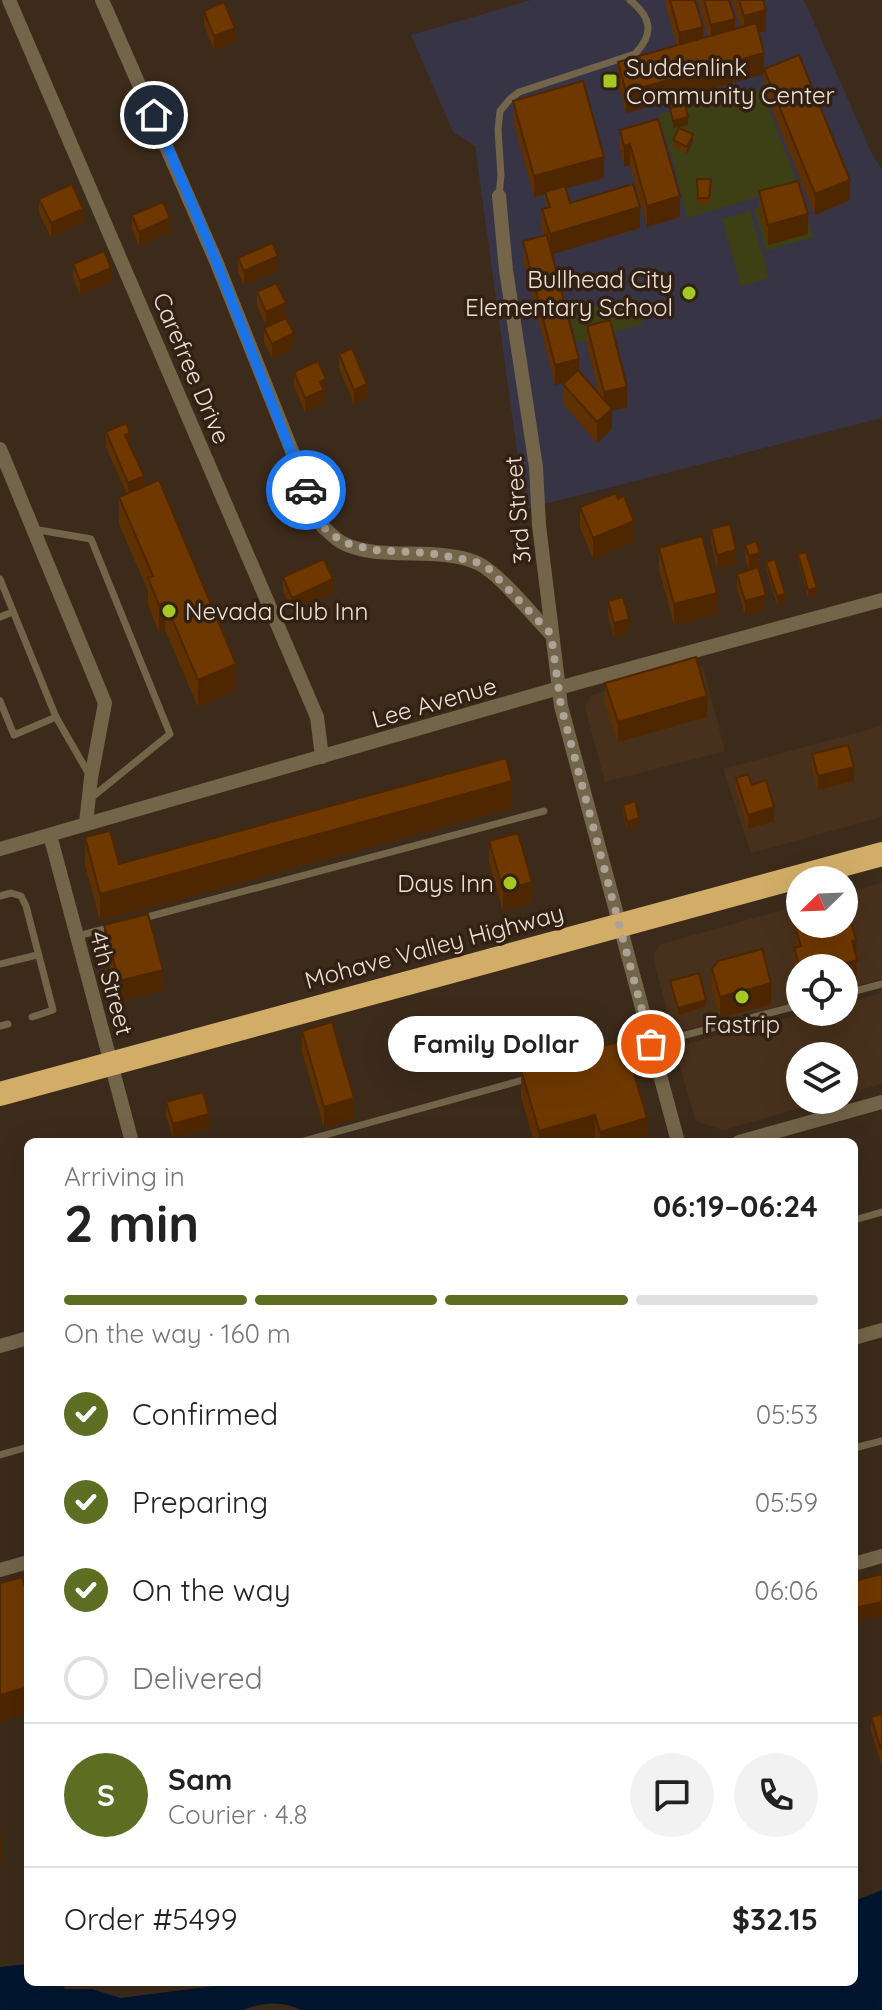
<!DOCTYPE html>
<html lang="en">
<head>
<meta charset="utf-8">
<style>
	body { margin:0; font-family:Quicksand,sans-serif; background:#f2f2f2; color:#222; height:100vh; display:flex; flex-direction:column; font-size:30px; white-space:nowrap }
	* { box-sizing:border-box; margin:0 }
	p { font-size:26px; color:#767676 }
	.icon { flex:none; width:44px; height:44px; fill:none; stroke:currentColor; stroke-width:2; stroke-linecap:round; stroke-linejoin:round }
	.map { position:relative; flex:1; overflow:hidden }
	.side { position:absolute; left:24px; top:1138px; width:834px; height:848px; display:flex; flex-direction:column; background:#fff; border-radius:12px; box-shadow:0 8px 32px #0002 }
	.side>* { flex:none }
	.needle { width:52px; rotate:247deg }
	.buttons { position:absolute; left:786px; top:866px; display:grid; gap:16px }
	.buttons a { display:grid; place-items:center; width:72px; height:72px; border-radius:50%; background:#fff; box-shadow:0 8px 32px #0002; font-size:40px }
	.pin { position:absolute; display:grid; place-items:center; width:68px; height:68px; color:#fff; margin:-34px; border:4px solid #fff; border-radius:50%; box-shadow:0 2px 8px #0007 }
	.courier { position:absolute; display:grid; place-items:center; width:80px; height:80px; margin:-40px; border:6px solid #1a73e8; border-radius:50%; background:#fff; color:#222; box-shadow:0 2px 10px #0007 }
	.bubble { position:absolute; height:56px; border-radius:28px; background:#fff; box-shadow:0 8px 32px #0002; font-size:26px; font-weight:800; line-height:56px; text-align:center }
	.summary em { font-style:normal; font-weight:800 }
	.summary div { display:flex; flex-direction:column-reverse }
	.summary { display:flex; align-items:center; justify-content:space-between; height:136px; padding:0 40px }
	h1 { font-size:52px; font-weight:800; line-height:60px }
	.bar { display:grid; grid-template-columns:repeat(4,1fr); gap:12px 8px; align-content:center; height:96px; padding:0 40px }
	.bar i { height:10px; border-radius:6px; background:#e0e0e0 }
	.bar .current { background:#5d6d22 }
	.bar p { grid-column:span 4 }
	.line { display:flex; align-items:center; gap:20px; padding:0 40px; border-top:2px solid #e0e0e0 }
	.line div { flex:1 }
	.round { display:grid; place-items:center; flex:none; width:84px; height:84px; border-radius:42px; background:#f2f2f2 }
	ol { padding:0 40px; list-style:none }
	li { display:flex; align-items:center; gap:24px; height:88px }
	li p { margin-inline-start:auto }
	li .icon { padding:8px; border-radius:50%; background:#5d6d22; color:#fff; stroke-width:4 }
	li:last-child { color:#767676 }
	li i { width:44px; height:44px; border:4px solid #e0e0e0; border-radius:50% }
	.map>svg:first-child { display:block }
</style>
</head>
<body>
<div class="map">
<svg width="882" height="2010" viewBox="0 0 882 2010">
	<rect width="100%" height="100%" fill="#3c2b1b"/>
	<!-- built -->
	<g fill="#48311c">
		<polygon points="703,666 725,751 605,782 585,707 591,695"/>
		<polygon points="882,726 882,817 751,853 723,769"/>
		<polygon points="882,883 882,979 844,989 844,968 800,968 800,1001 673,1033 655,965 654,955 659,945 800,905 800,924 844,924 844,893"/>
		<polygon points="882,993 882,1084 844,1095 844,1056 800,1056 800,1100 828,1100 723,1130 696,1121 674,1047 809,1012 844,1012 844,1003"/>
	</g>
	<!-- education -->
	<polygon fill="#373445" points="531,0 804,0 873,156 882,169 882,418 525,509 475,146 453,132 411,35"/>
	<!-- green -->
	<g fill="#3d4015">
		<polygon points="761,89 798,185 687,218 673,159 658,115"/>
		<polygon points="801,195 813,237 766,251 754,209"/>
		<polygon points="750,211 769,278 741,286 722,219"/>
		<polygon points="634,296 642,324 577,343 568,314"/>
	</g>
	<!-- water -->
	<path fill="#021630" d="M882,1890v120h-581c-18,-9 -39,-8 -58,0h-243v-43l28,-3v18h33l4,7h27l28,9 126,-16h608v-81z"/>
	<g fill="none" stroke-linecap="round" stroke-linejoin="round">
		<!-- lane -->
		<g stroke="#736549" stroke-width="7">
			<path d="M499,196l2,-21 -3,-45 2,-19 10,-12 9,-7 116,-38c20,-21 16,-37 -5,-54"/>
			<polyline points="33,529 91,539 170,734 91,798"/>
			<polyline points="0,579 56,717 90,776"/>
			<polyline points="0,617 13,612"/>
			<polyline points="0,701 14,735 56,717"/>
			<polyline points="0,896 11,893 21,896 26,906 53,1010 32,1017"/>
			<polyline points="140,919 544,811"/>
			<polyline points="77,936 113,927"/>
			<polyline points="0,964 37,955"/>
			<polyline points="844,994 882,984"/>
			<polyline points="0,1026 8,1024"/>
			<polyline points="651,1044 800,1005"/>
			<polyline points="300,1142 530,1078"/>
			<polyline points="854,1220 882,1212"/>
			<polyline points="854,1448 882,1441"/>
			<polyline points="0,1455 28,1447"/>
		</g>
		<!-- street -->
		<g stroke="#736549" stroke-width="14">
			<polyline points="9,0 317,717 322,757"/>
			<path d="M102,0l114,261 106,265c6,5 12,12 19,16 35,20 95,4 134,20 22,8 58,54 76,72"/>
			<polyline points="499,196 506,270 536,467 539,525 561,706 678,1142"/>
			<polyline points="0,449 105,703 91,778 86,823"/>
			<polyline points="50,835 132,1142"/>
			<polyline points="0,849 580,682 882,600"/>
			<polyline points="739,1142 882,1102"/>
			<polyline points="854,1338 882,1330"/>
			<polyline points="0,1346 28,1338"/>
			<polyline points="854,1564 882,1556"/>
			<polyline points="0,1570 28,1562"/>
		</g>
		<!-- highway -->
		<polyline stroke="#d1ad67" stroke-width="24" points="0,1094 882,854"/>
	</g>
	<!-- wall -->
	<g fill="#5f3000">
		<polygon points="665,0 695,0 703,38 708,36 698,0 729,0 735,29 741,27 732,0 763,0 766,31 759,33 764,69 850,200 815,215 764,90 764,74 626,113 618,82 618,62 677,45 665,4"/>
		<polygon points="204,11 235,42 214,50 204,25"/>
		<polygon points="513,101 604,178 566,188 570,203 640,228 552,254 579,371 599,393 587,347 587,326 627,407 612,411 612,429 597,443 563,404 563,383 555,385 523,261 523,241 544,235 542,230 542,209 545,208 545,194 534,197 513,121"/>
		<polygon points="620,130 680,217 647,227 630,165 624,167 620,150"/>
		<polygon points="673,140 693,142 687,154 673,147"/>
		<polygon points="697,179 711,179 709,205 698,205"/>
		<polygon points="759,191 808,234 768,245 759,212"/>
		<polygon points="39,199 83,223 51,237 39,213"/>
		<polygon points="132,215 170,232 139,246 132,229"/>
		<polygon points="238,258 278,270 244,285 238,272"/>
		<polygon points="73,264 111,282 80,295 73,278"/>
		<polygon points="257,292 286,317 266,326 257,306"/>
		<polygon points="264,328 294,347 272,358 264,342"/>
		<polygon points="339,354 367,398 354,404 339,368"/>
		<polygon points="294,372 326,393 324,394 324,404 305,412 294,386"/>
		<polygon points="106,432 130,445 144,487 236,691 198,707 165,630 159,632 148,605 148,591 119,524 119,497 127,494 106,447"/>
		<polygon points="580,507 634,542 593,559 580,528"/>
		<polygon points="711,529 736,564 717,569 711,543"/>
		<polygon points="745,545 760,567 758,568 766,609 745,615 737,588 737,574 749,570 745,559"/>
		<polygon points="659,548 717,614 674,625 659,569"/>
		<polygon points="798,554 817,595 808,597 798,561"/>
		<polygon points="766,562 785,601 777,604 766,569"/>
		<polygon points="283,577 333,593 292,612 283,591"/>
		<polygon points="608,601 629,633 614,637 608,615"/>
		<polygon points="605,683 707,717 618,742 605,704"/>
		<polygon points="812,754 854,781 818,790 812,768"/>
		<polygon points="736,778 752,785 774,821 748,829 736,792"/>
		<polygon points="623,805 639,825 627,829 623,812"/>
		<polygon points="512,808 100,921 85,865 85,837 119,864"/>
		<polygon points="489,841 532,903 503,911 489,862"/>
		<polygon points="794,923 856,940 857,981 800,968 800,988 794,968 794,948 796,947"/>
		<polygon points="104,925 163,990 119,1002 104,946"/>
		<polygon points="712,969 771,1004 720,1018 712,990"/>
		<polygon points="670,981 706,1007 678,1015 670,988"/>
		<polygon points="302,1031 354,1119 324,1127 302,1052"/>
		<polygon points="521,1070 647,1142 534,1142 521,1097"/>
		<polygon points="166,1102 209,1128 173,1138 166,1116"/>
		<polygon points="882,1714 882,1763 881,1763 871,1731 871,1717"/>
	</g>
	<!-- shaded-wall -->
	<g fill="#4e2700">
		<polygon points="766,10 766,31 744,37 744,16"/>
		<polygon points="735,19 735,39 711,46 711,25"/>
		<polygon points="703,27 703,48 679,54 679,33"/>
		<polygon points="235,28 235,42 214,50 214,36"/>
		<polygon points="764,53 764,74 626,113 626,92"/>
		<polygon points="688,117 688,125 673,128 673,121"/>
		<polygon points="693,134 693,142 687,154 687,147"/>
		<polygon points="630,144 630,165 624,167 624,146"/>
		<polygon points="604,157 604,178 534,197 534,176"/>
		<polygon points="850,180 850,200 815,215 815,194"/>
		<polygon points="680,196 680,217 647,227 647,206"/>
		<polygon points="640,207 640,228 550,255 550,234"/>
		<polygon points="83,209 83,223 51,237 51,223"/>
		<polygon points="808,214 808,234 768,245 768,225"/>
		<polygon points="170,218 170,232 139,246 139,232"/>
		<polygon points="278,256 278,270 244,285 244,271"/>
		<polygon points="111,268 111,282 80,295 80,281"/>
		<polygon points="286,303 286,317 266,326 266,312"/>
		<polygon points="294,333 294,347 272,358 272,344"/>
		<polygon points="579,359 579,379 555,385 555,365"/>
		<polygon points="326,379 324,404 305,412 305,398 320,382"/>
		<polygon points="367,384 367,398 354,404 354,390"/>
		<polygon points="627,387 627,407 612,411 612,429 597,443 597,422 604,413 604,392"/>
		<polygon points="130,433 130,447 125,435"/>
		<polygon points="144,476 144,490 128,497 128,483"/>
		<polygon points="634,521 634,542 593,559 593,538"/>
		<polygon points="736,550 736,564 717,569 717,555"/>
		<polygon points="760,553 760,567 749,571 749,556"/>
		<polygon points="333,579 333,593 292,612 292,598"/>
		<polygon points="817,588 817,595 808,597 808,590"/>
		<polygon points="717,593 717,614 674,625 674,604"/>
		<polygon points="785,594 785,601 777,604 777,596"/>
		<polygon points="766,595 766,609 745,615 745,601"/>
		<polygon points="165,602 165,630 159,632 159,605"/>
		<polygon points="629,619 629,633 614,637 614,623"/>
		<polygon points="236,664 236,691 198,707 198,680"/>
		<polygon points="707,696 707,717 618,742 618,722"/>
		<polygon points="854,767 854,781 818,790 818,776"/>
		<polygon points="512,781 512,808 100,921 100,894"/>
		<polygon points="774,807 774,821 748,829 748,815"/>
		<polygon points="639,818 639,825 627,829 627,822"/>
		<polygon points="532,882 532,903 503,911 503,890"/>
		<polygon points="856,940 857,981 844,984 844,968 828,968 852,941"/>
		<polygon points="163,970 163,990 119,1002 119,981"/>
		<polygon points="771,983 771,1004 720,1018 720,997"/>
		<polygon points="706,1000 706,1007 678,1015 678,1008"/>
		<polygon points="354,1098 354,1119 324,1127 324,1107"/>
		<polygon points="209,1114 209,1128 173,1138 173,1124"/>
		<polygon points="595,1115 595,1142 539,1142 539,1131"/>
		<polygon points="647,1118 647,1142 600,1142 600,1132"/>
		<polygon points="882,1602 882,1616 854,1622 854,1608"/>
		<polygon points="28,1687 28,1714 0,1723 0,1695"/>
		<polygon points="2,1832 2,1859 0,1861 0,1834"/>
	</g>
	<!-- building -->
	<g fill="#6f3800" stroke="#4e2700" stroke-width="2">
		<polygon points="670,0 695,0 703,27 679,33"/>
		<polygon points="704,0 729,0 735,19 711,25"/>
		<polygon points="739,0 763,0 766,10 744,16"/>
		<polygon points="224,2 235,28 214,36 204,11"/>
		<polygon points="756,23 764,53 626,92 618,62"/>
		<polygon points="799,55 850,180 815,194 764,69"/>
		<polygon points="583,81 604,157 534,176 513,101"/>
		<polygon points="685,104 688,117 673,121 670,108"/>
		<polygon points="658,119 680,196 647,206 630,144 624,146 620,130"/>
		<polygon points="679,128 693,134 687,147 673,140"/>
		<polygon points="697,179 711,179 709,198 698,198"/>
		<polygon points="798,181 808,214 768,225 759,191"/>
		<polygon points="72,184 83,209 51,223 39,199"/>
		<polygon points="633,184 640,207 550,234 542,209 550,207 545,192 565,186 570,203"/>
		<polygon points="163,202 170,218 139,232 132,215"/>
		<polygon points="547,235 579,359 555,365 523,241"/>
		<polygon points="272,243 278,256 244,271 238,258"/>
		<polygon points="104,251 111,268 80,281 73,264"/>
		<polygon points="276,283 286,303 266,312 257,292"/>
		<polygon points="286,318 294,333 272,344 264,328"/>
		<polygon points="610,320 627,387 604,392 587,326"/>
		<polygon points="352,348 367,384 354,390 339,354"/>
		<polygon points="318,361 326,379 320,382 324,390 305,398 294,372"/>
		<polygon points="578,370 612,409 597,422 563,384"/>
		<polygon points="126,423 130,433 125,435 144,476 128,483 106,432"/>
		<polygon points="159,480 236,664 198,680 165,602 159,605 148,578 153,576 119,497"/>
		<polygon points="616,493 618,499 624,496 634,521 593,538 580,507"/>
		<polygon points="730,524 736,550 717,555 711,529"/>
		<polygon points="702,536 717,593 674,604 659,548"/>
		<polygon points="756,541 760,553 749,556 745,545"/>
		<polygon points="806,552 817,588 808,590 798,554"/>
		<polygon points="324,559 333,579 292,598 283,577"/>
		<polygon points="775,559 785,594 777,596 766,562"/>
		<polygon points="758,567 766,595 745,601 737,574"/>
		<polygon points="623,597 629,619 614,623 608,601"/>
		<polygon points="696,657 707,696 618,722 605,683"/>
		<polygon points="848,745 854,767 818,776 812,754"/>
		<polygon points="506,758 512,781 100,894 85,837 110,831 119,864"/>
		<polygon points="748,774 752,785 766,780 774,807 748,815 736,778"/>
		<polygon points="635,801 639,818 627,822 623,805"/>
		<polygon points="518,833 532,882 503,890 489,841"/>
		<polygon points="847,908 856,940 852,941 857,960 828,968 800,968 794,948 801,946 794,923 800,921 800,924 844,924 844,909"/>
		<polygon points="148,914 163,970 119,981 104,925"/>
		<polygon points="762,949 771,983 720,997 712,969 718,961"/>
		<polygon points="699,973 706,1000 678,1008 670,981"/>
		<polygon points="332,1022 354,1098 324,1107 302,1031"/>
		<polygon points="624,1040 647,1118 600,1132 595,1115 539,1131 521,1070"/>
		<polygon points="203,1092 209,1114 173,1124 166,1102"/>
		<polygon points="882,1574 882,1602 854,1608 854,1581"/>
		<polygon points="22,1577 28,1597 28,1687 0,1695 0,1583"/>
		<polygon points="882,1714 882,1749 881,1749 871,1717"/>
	</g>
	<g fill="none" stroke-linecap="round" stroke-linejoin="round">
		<!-- done -->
		<polyline stroke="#aea195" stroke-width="8" stroke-dasharray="0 14.4" points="306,490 322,526 342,542 373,550 429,553 474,561 488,568 551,634 561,706 651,1044"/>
		<!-- route -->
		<polyline stroke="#1a73e8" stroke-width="10" points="154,115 216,261 306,490"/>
	</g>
	<!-- markers -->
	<g fill="#a5c823" stroke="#322112" stroke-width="3">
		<rect x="602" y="73" width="16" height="16" rx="4"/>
		<circle cx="689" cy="293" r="8"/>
		<circle cx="169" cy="611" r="8"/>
		<circle cx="510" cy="883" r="8"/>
		<circle cx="742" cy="997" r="8"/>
	</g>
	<g text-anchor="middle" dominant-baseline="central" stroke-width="7" stroke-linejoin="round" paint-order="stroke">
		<!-- poi labels -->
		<g font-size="24" fill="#ece0d6" stroke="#322112" text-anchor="start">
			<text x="626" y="67">Suddenlink<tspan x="626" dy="28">Community Center</tspan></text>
			<text x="673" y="279" text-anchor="end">Bullhead City<tspan x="673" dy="28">Elementary School</tspan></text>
			<text x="185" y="611">Nevada Club Inn</text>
			<text x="494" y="883" text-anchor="end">Days Inn</text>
			<text x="742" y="1024" text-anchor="middle">Fastrip</text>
		</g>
		<!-- street labels -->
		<g font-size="24" fill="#ece0d6" stroke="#322112">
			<text transform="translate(192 368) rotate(67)">Carefree Drive</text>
			<text transform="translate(517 510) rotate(-95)">3rd Street</text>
			<text transform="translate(434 702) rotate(-16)">Lee Avenue</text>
			<text transform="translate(434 946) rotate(-15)">Mohave Valley Highway</text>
			<text transform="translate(112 983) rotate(75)">4th Street</text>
		</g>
	</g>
</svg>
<div class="buttons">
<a><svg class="needle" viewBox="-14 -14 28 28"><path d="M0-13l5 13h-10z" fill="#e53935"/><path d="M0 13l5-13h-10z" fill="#767676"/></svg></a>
<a><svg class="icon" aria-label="locate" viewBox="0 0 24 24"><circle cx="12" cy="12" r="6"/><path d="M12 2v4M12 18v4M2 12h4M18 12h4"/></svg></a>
<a><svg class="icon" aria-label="layers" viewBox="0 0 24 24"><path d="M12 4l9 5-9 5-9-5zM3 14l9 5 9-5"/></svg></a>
</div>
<div class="pin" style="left:651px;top:1044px;background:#ea580c"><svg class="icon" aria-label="bag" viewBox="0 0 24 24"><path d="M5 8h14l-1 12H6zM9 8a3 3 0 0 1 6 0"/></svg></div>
<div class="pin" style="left:154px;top:115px;background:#1f2937"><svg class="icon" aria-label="home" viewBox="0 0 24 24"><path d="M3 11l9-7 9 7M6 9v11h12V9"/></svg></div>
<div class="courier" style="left:306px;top:490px"><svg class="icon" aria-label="car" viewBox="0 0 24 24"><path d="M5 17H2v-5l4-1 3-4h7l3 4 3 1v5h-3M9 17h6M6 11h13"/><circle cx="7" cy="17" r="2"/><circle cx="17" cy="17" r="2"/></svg></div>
<div class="bubble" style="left:388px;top:1016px;width:216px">Family Dollar</div>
<section class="side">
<div class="summary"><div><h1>2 min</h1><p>Arriving in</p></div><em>06:19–06:24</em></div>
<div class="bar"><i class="current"></i><i class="current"></i><i class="current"></i><i></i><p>On the way · 160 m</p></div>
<ol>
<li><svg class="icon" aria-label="check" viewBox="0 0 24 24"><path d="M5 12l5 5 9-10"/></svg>Confirmed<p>05:53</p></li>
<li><svg class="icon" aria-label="check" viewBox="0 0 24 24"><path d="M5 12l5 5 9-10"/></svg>Preparing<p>05:59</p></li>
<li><svg class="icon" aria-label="check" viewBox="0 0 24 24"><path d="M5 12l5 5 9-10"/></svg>On the way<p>06:06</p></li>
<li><i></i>Delivered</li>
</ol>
<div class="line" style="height:144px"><b class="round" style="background:#5d6d22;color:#fff">S</b><div><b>Sam</b><p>Courier · 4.8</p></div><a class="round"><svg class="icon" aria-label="chat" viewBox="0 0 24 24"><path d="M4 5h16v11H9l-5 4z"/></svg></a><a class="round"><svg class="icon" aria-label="phone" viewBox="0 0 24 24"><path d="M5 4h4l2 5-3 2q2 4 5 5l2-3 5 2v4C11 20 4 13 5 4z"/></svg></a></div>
<div class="line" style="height:104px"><div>Order #5499</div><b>$32.15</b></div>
</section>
</div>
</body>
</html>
